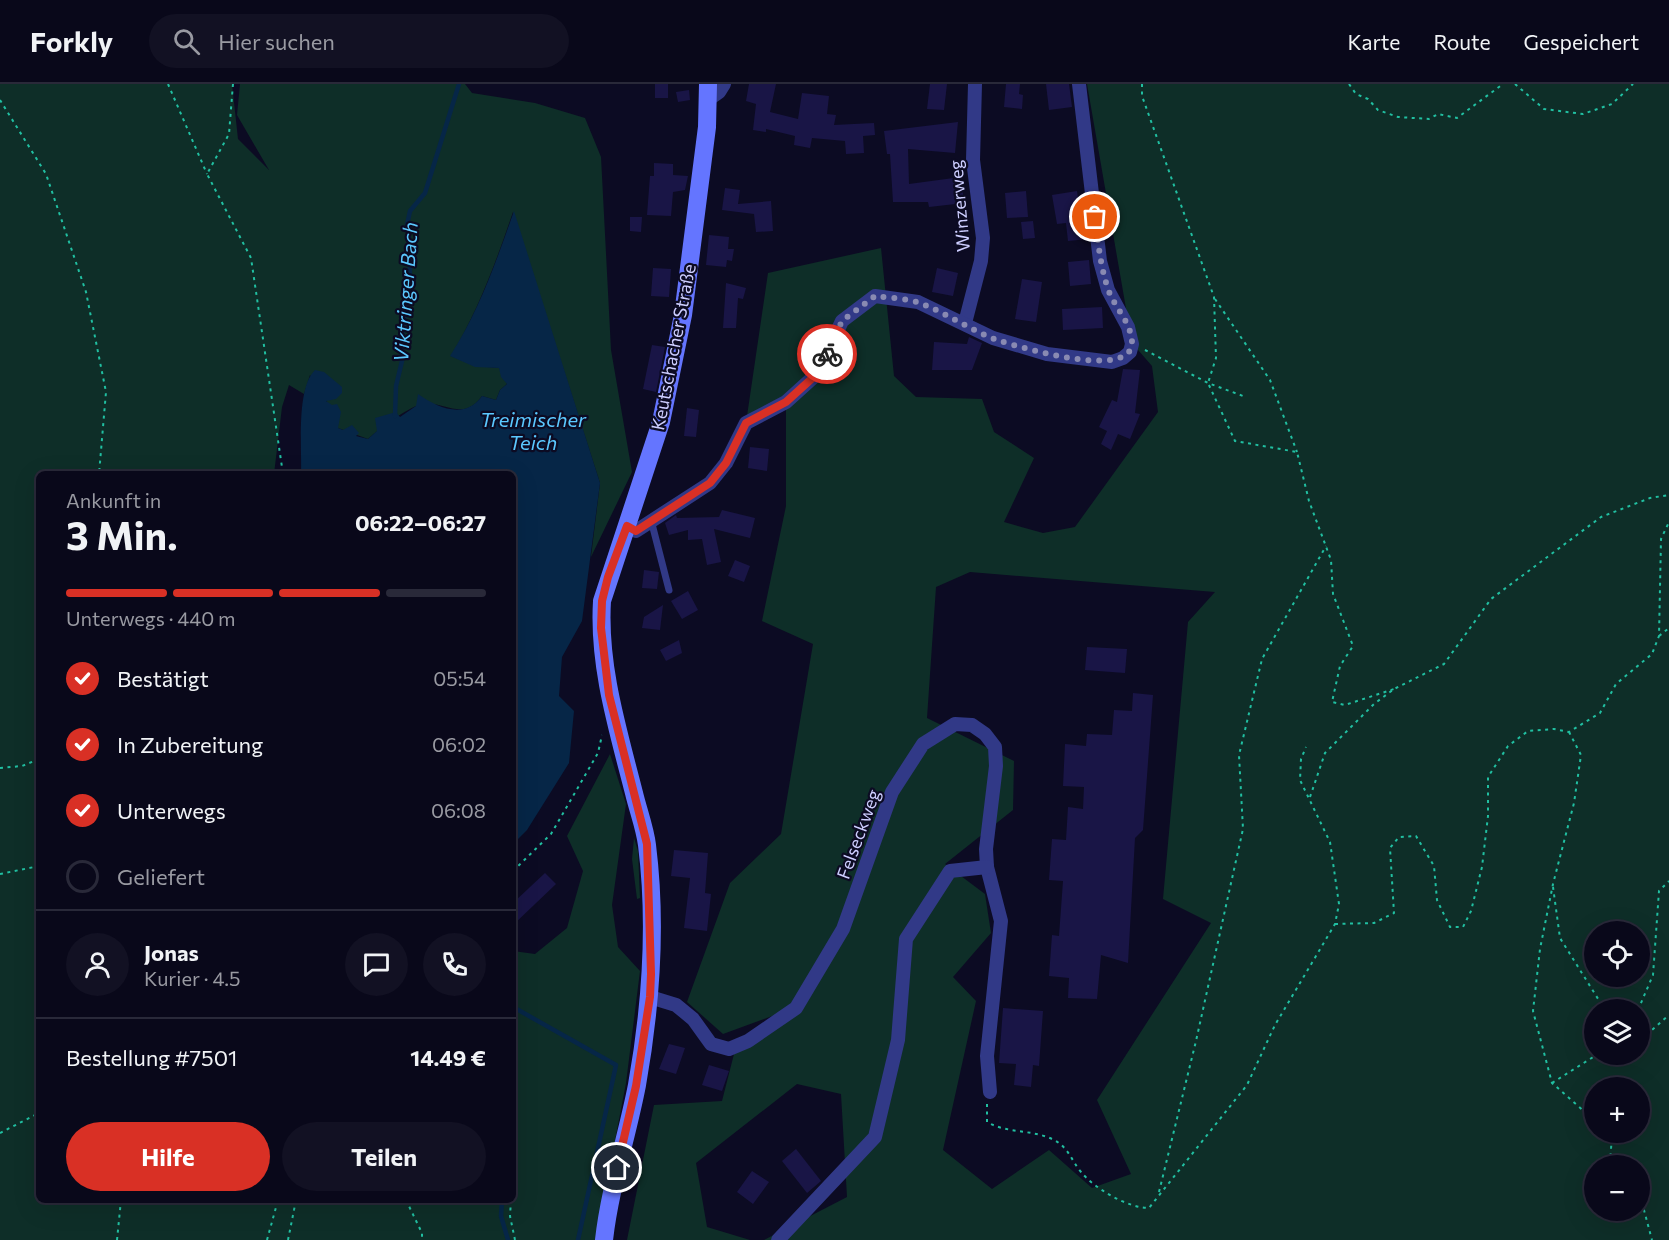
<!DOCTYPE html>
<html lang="de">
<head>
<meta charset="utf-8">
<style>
	body { margin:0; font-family:Commissioner,sans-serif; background:#121123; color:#f1f3f6; height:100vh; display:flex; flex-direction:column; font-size:22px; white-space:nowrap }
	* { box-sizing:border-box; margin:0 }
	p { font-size:20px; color:#999aa2 }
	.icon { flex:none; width:33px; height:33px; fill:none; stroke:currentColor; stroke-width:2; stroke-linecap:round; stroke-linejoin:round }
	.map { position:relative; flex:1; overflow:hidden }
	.sheet { position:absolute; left:36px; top:387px; width:480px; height:732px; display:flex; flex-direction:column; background:#09081a; border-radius:9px; box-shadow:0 6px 24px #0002,0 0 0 2px #292939 }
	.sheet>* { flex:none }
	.controls { position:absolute; left:1584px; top:837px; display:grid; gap:12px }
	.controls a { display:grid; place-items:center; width:66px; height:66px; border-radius:50%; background:#09081a; box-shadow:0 6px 24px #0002,0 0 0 2px #292939; font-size:30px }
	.pin { position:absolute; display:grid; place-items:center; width:51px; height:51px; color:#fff; margin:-26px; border:3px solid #fff; border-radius:50%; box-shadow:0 2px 6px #0007 }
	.courier { position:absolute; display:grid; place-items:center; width:60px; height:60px; margin:-30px; border:4px solid #d93025; border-radius:50%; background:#fff; color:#222; box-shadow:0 2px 8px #0007 }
	.summary em { font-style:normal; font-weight:700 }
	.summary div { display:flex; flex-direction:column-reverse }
	.summary { display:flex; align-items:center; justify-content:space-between; height:102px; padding:0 30px }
	h1 { font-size:39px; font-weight:700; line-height:45px }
	.bar { display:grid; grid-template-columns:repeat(4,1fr); gap:9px 6px; align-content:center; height:72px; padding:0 30px }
	.bar i { height:8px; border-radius:4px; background:#292939 }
	.bar .active { background:#d93025 }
	.bar p { grid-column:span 4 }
	.line { display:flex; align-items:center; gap:15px; padding:0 30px; border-top:2px solid #292939 }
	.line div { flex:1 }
	.round { display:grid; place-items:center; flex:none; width:63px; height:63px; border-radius:32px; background:#121123 }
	ol { padding:0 30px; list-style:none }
	li { display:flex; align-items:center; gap:18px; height:66px }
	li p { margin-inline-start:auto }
	li .icon { padding:6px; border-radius:50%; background:#d93025; color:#fff; stroke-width:4 }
	li:last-child { color:#999aa2 }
	li i { width:33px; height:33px; border:3px solid #292939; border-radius:50% }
	.primary-button { display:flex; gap:12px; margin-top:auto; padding:12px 30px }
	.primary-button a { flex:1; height:69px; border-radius:36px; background:#d93025; color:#fff; font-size:24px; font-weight:700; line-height:69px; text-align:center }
	.primary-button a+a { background:#121123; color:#f1f3f6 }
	header { display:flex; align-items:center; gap:36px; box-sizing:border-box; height:84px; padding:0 30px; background:#09081a; border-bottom:2px solid #292939 }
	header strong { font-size:28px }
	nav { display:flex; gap:33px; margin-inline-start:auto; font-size:21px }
	.search { width:420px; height:54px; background:#121123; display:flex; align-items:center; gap:15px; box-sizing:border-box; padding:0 21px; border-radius:33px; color:#999aa2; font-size:22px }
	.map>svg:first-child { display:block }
</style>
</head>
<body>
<header>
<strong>Forkly</strong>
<div class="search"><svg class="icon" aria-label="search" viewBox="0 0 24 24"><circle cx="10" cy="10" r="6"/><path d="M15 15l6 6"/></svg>Hier suchen</div>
<nav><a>Karte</a><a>Route</a><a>Gespeichert</a></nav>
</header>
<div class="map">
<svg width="1669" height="1156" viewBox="0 0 1669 1156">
	<rect width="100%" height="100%" fill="#0c0b23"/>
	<!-- green -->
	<g fill="#0e2e28" fill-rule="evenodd">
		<path d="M0,0h232l6,55 31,31 -32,-55 3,-31h225l7,9 63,10 50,15 16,39 10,193 21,122 -41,85 9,-74 -87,-271c-17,50 -35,99 -62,144l24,10 24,2 8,16 -7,6 -4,10 -14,-4c-21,29 -40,0 -66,10 -14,6 -37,23 -48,33l-30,-11c-6,-22 -16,-33 -28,-53l-6,19 -15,-9 -7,22 -8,67h-235v726h474v-249l22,3 32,-26 16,-57 -16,-35 43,-82 16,50 -14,101 6,42 22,24 -14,112 -30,157h-596z"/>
		<path d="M1087,0h582v1156h-905l83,-43 -6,-103 -44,-10 -101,79 11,64 43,13h-123l27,-135 68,-4 12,-47 60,-46 -71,26 -36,-32 43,-119 51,-49 32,-190 -51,-23 24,-115v-103l-40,20 22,-150 113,-25 13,128 22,21 66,2 12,33 40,26 -30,64 39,11 32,-6 83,-115 -6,-46 -20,-23zM970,488l245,20 -27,30 -25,277 48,24 -114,177 34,74 -39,14 -43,-38 -57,39 -49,-39 33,-149 -23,-24 38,-44 -6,-39 -40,-30 68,-54 1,-49 -87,-43 9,-131zM1594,848h46v44h-46zM1594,926h46v44h-46zM1594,1004h46v44h-46zM1594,1082h46v44h-46z"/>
		<polygon points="634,754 638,767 640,814 637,815 632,775"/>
	</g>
	<!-- water -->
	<path fill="#062647" d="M514,127l86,272 -18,138 -20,36 -3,39 15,15 -5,52 -42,67 -14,14v-370h-212c1,-26 -5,-86 14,-104l9,2 18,15v6l-6,6 -10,2 6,4 5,-1 4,8 -3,16 5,2 9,-5 7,8 -3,3 12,3 9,-8 -2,-13 21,-6 4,5 16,-11 2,-12c20,14 47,26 64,2l14,4 4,-10 7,-6 -6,-7 -2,-9 -24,-1 -25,-11c29,-45 46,-94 64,-145z"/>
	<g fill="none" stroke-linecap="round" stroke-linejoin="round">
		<!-- stream -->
		<g stroke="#062647" stroke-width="4.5">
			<polyline points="395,332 396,302 402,277 402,251 409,201 411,168 407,141 410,127 425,109 459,0"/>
			<polyline points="513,923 616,981 578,1156"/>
			<polyline points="502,1116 501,1132 508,1156"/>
		</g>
	</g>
	<!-- building -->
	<g fill="#191546">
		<rect x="655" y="0" width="13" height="14"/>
		<polygon points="749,0 776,0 770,28 798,35 802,9 829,12 827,30 836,31 834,41 874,39 875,51 863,52 864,69 846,70 845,57 812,54 810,64 794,61 795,52 766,45 766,48 753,46 756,20 746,17"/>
		<polygon points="930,0 947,0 944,26 927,25"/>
		<polygon points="1006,0 1020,0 1019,10 1023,11 1022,25 1004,23"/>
		<polygon points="1046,0 1069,0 1072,23 1049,26"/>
		<polygon points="689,6 690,16 678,18 676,8"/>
		<polygon points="958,38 955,69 908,65 909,100 961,93 964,119 929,123 928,118 893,118 890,70 887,70 884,47"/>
		<polygon points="654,79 673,80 673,91 688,92 685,106 673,108 671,132 647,131 650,92 654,92"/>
		<polygon points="725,104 740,106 738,120 771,117 773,147 756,148 754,130 722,126"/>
		<polygon points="1026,107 1028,133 1007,134 1005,109"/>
		<polygon points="1077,107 1081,135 1085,134 1088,155 1068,157 1066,139 1057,140 1052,111"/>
		<polygon points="630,133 642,133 641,148 630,147"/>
		<polygon points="1033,137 1035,154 1023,155 1021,138"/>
		<polygon points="709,151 729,153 728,165 734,165 732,177 727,176 726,183 706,181"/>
		<polygon points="1089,176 1091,200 1070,202 1068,178"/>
		<polygon points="653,184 671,185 669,213 651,212"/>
		<polygon points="937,184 958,189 953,212 932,208"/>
		<polygon points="1022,195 1042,198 1036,238 1015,235"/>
		<polygon points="726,199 746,204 743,215 738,214 736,244 723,244"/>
		<polygon points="1102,223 1103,244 1063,246 1062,225"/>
		<polygon points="969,253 982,259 972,286 932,286 934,258 967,260"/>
		<polygon points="652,261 665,263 656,308 643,305"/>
		<polygon points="1123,285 1140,286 1135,329 1140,330 1130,355 1118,350 1111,366 1101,360 1107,347 1099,343 1112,316 1117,318"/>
		<polygon points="687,324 699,326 696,353 684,352"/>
		<polygon points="750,363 769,365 767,387 748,384"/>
		<polygon points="722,426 755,434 750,454 714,445 721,478 707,481 702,455 688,456 688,446 669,451 665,439 676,431 677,434 719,433"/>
		<polygon points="735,476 750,482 744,498 728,492"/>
		<polygon points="644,486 659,488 657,505 642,504"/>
		<polygon points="688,507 698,526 682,535 671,517"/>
		<polygon points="663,521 660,546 642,544 644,533"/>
		<polygon points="679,556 682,569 666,577 660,566"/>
		<polygon points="1087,563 1127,565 1125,589 1085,586"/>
		<polygon points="1133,609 1153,611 1143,746 1135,754 1128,879 1101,871 1097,915 1068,914 1069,894 1049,892 1052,851 1059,852 1063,797 1049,796 1052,755 1066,756 1068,723 1083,725 1084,703 1063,702 1065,660 1086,662 1087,650 1112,651 1114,626 1132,627"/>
		<polygon points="674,766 708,769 705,809 711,810 707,847 684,844 690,794 671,792"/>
		<polygon points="545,789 556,800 513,841 513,819"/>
		<polygon points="1003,924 1043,927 1039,982 1033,981 1031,1003 1014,1001 1016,980 999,979"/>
		<polygon points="669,960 685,964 676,990 659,985"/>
		<polygon points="709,981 729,987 722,1007 702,1001"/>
		<polygon points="796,1065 821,1097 807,1109 782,1077"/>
		<polygon points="752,1087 769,1098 753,1120 737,1108"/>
	</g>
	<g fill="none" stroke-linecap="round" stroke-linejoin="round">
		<!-- path -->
		<g stroke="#21bfa1" stroke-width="2" stroke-dasharray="3 4.5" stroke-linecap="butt">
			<polyline points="168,0 207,90"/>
			<polyline points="233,0 229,50 207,90 251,174 283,390"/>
			<polyline points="1142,0 1142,12 1214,213 1216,274 1208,299 1235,357 1297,368 1309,417 1331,476 1333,510 1353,562 1340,582 1332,618 1345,621 1394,605"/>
			<polyline points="1349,0 1356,10 1368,15 1378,26 1398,33 1429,35 1438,30 1457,34 1503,0"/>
			<polyline points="1515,0 1544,25 1583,30 1612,20 1633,0"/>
			<polyline points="0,16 46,90 86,208 106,308 99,390"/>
			<polyline points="1215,215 1270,296 1297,368"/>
			<polyline points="1145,266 1208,299 1243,312"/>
			<polyline points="1659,552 1669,544"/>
			<polyline points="1569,648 1581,671 1574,719 1553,800 1540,865 1533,927 1552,999 1594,1036"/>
			<polyline points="0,684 22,682 39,675"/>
			<polyline points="1310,713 1325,669 1374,620 1394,605 1444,580 1491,515 1601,433 1650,414 1669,411"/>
			<polyline points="513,787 551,750 598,669 602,651"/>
			<polyline points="0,790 39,782"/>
			<polyline points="1553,803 1560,854 1605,926"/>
			<polyline points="1335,840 1374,839 1394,829 1390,764 1399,753 1416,752 1434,782 1437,816 1450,843 1463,843 1471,827 1482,783 1488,732 1488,693 1508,662 1528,647 1554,645 1569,648 1600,629 1616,600 1652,570 1659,552 1661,455 1669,438"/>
			<polyline points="1638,926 1653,891 1659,807 1669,797"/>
			<polyline points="1640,953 1644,953 1669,931"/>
			<polyline points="1552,999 1598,970"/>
			<path d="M987,1020v18c21,12 46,7 67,18 15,8 17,20 27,32 14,17 47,36 68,36l98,-123 28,-60 60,-101 4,-20 -9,-62 -30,-62 1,-21 5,-12"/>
			<polyline points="1609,1048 1612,1051 1610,1079 1613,1082"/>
			<polyline points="0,1049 39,1029"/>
			<polyline points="513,1063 513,1087"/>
			<polyline points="1159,1108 1196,957 1243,745 1239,671 1262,575 1326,462"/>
			<polyline points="1640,1111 1652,1156"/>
			<polyline points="406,1116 422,1149 422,1156"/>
			<polyline points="511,1116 510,1132 515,1156"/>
			<polyline points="117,1156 121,1116"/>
			<polyline points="267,1156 278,1116"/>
			<polyline points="288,1156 296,1116"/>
		</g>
		<!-- lane -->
		<polyline stroke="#313987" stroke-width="7" points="651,436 669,506"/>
		<!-- street -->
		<g stroke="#313987" stroke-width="14">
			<polyline points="709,15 719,8 724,0"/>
			<polyline points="965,239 981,177 983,154 973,76 975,0"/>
			<polyline points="627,442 636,447 710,399 726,379 746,339 786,318 818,289 842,237 875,212 918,218 993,254 1047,270 1112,278 1123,274 1130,268 1132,260 1128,243 1108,206 1100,177 1079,0"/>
			<polyline points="650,913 676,921 693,935 711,960 729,965 748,957 796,924 843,845 892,708 923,660 955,640 972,641 985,650 995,663 996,682 986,765 987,783 1001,837 987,972 990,1008"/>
			<polyline points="778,1156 875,1053 898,956 906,855 950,787 987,783"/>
		</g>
		<!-- secondary -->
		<path stroke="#6475ff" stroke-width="18" d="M604,1156c6,-53 23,-103 33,-155 14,-79 20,-160 10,-240 -2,-17 -9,-35 -13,-52 -16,-63 -36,-127 -32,-192l59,-179 22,-107 24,-188 1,-43"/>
	</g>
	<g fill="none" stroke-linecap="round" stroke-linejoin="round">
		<!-- done -->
		<path stroke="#898ab2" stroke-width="6" stroke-dasharray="0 10.8" d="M827,270l15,-33 33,-25c14,2 31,2 45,7 26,10 49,26 74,36 21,7 139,43 138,3 -1,-20 -18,-35 -24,-53 -8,-24 -10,-48 -13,-72"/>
		<!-- route -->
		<polyline stroke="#d93025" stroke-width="8" points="617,1084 636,1002 650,913 651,890 647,760 609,611 601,544 602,517 608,493 627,442 636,447 710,399 726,379 746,339 786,318 818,289 827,270"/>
	</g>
	<g text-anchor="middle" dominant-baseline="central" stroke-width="4.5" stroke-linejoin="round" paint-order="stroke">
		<!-- street labels -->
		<g font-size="18" fill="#cdceff" stroke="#0c0b23">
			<text transform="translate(959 122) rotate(-95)">Winzerweg</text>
			<text transform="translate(673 263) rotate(-79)">Keutschacher Straße</text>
			<text transform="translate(858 750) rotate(-70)">Felseckweg</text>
		</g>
		<!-- water labels -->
		<g font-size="20" font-style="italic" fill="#5bc8ff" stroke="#0c0b23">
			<text transform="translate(405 208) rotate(-86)">Viktringer Bach</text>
			<text x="533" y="335">Treimischer<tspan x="533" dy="23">Teich</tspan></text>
		</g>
	</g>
</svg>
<div class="controls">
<a><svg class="icon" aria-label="locate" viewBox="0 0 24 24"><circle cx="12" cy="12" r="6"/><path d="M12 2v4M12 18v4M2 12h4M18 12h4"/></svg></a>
<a><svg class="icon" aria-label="layers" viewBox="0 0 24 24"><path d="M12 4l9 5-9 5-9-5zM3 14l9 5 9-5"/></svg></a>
<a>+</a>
<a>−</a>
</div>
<div class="pin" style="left:1095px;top:133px;background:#ea580c"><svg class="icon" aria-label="bag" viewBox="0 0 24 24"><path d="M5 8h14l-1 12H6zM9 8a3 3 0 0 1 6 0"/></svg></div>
<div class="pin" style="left:617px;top:1084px;background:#1f2937"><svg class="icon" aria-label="home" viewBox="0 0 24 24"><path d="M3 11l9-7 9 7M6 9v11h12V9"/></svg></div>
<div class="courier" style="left:827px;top:270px"><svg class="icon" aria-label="bike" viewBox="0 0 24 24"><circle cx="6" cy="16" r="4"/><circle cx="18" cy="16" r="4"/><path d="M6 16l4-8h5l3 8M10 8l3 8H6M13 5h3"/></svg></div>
<section class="sheet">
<div class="summary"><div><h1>3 Min.</h1><p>Ankunft in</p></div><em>06:22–06:27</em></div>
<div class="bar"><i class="active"></i><i class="active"></i><i class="active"></i><i></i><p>Unterwegs · 440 m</p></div>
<ol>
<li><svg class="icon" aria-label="check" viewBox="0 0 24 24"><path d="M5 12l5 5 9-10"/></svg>Bestätigt<p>05:54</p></li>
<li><svg class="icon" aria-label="check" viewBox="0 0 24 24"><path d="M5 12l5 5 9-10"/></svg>In Zubereitung<p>06:02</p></li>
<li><svg class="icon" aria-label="check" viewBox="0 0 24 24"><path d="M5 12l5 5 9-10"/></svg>Unterwegs<p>06:08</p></li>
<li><i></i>Geliefert</li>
</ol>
<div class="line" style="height:108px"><a class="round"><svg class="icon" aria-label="person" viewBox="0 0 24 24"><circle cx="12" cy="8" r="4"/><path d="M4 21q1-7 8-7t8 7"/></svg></a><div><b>Jonas</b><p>Kurier · 4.5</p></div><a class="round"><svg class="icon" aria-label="chat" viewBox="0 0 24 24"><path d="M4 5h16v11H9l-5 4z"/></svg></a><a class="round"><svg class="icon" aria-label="phone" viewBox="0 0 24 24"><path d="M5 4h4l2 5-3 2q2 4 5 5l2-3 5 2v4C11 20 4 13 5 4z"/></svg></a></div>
<div class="line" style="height:78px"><div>Bestellung #7501</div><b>14.49 €</b></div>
<div class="primary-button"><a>Hilfe</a><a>Teilen</a></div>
</section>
</div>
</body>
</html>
